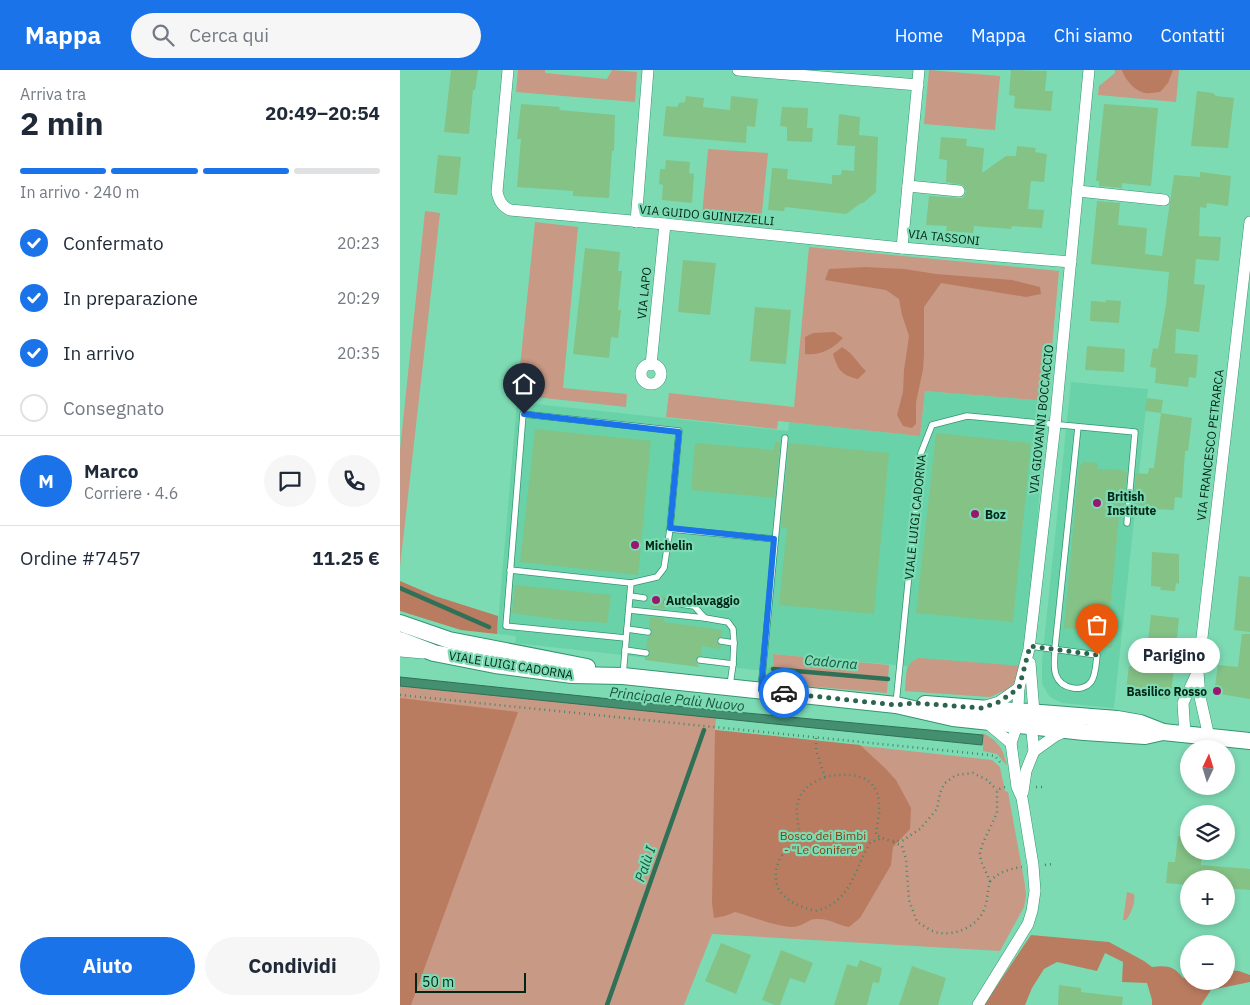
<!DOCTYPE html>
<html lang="it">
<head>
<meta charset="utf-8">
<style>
	body { margin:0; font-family:"IBM Plex Sans",sans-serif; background:#f6f6f7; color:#1f2937; height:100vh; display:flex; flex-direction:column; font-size:19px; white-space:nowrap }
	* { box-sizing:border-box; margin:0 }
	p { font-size:16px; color:#747a83 }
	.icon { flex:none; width:28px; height:28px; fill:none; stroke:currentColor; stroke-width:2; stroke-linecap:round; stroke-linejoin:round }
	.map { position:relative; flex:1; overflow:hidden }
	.drawer { display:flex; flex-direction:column; background:#fff; width:400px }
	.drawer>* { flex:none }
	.needle { width:32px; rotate:4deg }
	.fabs { position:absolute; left:780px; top:670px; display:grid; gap:10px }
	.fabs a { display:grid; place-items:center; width:55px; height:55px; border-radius:50%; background:#fff; box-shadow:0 2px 8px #0003; font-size:25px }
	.scale { position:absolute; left:15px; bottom:12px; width:111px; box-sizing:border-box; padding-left:5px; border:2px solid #002618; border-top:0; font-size:14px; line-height:18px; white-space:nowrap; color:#002618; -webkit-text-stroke:4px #7ddbb4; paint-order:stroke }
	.pin { position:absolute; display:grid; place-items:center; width:42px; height:42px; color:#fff; margin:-51px -21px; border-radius:50% 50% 50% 0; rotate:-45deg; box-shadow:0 0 5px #0007 }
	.pin .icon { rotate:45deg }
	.courier { position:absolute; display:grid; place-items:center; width:50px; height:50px; margin:-25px; border:4px solid #1a73e8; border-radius:50%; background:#fff; color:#222; box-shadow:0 1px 6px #0007 }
	.bubble { position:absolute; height:35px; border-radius:18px; background:#fff; box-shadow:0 2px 8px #0003; font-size:16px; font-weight:700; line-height:35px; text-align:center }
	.summary em { font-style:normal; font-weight:700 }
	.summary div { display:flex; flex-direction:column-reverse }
	.summary { display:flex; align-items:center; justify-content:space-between; height:85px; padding:0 20px }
	h1 { font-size:32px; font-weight:700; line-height:38px }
	.bar { display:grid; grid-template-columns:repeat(4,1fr); gap:8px 5px; align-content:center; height:60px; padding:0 20px }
	.bar i { height:6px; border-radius:4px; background:#e0e1e3 }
	.bar .active { background:#1a73e8 }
	.bar p { grid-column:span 4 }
	.line { display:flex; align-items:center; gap:12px; padding:0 20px; border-top:1px solid #e0e1e3 }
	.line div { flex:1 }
	.round { display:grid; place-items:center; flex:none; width:52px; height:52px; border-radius:26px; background:#f6f6f7 }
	ol { padding:0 20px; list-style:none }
	li { display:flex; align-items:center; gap:15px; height:55px }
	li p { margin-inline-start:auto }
	li .icon { padding:5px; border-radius:50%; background:#1a73e8; color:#fff; stroke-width:4 }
	li:last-child { color:#747a83 }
	li i { width:28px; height:28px; border:2px solid #e0e1e3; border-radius:50% }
	.action { display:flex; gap:10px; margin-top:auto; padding:10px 20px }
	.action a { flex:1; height:58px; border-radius:30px; background:#1a73e8; color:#fff; font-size:20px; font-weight:700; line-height:58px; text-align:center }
	.action a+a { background:#f6f6f7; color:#1f2937 }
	header { display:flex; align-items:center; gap:30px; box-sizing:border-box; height:70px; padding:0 25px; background:#1a73e8; color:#fff }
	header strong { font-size:24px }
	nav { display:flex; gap:28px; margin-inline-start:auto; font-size:18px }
	.search { width:350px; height:45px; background:#f6f6f7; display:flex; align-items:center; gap:12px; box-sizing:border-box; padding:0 18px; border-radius:28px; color:#747a83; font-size:19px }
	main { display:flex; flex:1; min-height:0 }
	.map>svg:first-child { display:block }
</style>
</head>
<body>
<header>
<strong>Mappa</strong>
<div class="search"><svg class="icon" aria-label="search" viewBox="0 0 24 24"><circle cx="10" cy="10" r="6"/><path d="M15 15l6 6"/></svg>Cerca qui</div>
<nav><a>Home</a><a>Mappa</a><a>Chi siamo</a><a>Contatti</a></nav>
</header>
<main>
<section class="drawer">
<div class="summary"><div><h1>2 min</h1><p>Arriva tra</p></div><em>20:49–20:54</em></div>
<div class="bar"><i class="active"></i><i class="active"></i><i class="active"></i><i></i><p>In arrivo · 240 m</p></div>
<ol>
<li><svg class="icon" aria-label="check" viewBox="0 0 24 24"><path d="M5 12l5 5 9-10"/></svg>Confermato<p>20:23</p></li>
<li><svg class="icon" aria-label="check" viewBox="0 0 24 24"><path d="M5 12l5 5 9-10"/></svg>In preparazione<p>20:29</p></li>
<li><svg class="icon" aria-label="check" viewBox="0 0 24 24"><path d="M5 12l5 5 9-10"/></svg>In arrivo<p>20:35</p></li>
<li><i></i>Consegnato</li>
</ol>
<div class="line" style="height:90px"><b class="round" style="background:#1a73e8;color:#fff">M</b><div><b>Marco</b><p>Corriere · 4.6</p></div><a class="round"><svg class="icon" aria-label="chat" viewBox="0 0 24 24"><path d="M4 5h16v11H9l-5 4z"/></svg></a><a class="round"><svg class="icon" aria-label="phone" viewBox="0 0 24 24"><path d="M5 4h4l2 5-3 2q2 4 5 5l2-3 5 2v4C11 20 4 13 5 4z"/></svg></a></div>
<div class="line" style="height:65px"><div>Ordine #7457</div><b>11.25 €</b></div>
<div class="action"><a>Aiuto</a><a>Condividi</a></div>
</section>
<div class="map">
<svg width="850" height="935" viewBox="0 0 850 935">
	<rect width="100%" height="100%" fill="#7ddbb4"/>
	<!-- built -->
	<g fill="#6ad2a8">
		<polygon points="671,312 748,319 714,638 662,633 650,627 642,614 642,591"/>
		<polygon points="525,321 647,331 629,553 622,596 606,620 590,627 505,621 507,596 374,584 373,602 115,573 116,566 97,564 117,332 388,361 389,352 520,366"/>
	</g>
	<!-- green -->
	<g fill="#c89984">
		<polygon points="118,0 145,0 145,3 207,9 212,0 237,2 235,32 116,22"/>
		<polygon points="529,0 600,6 595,60 524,54"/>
		<polygon points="715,0 779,0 776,32 698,25 699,16 715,3"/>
		<polygon points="308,79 368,83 361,151 302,146"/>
		<polygon points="25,141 40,143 0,497 0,380"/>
		<polygon points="135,152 178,157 163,318 227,324 226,337 117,325"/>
		<polygon points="409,177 659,201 647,331 525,321 520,366 378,351 377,359 266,347 269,323 394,337"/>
		<polygon points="373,584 489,595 487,623 405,616 374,611"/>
		<path d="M519,588l103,8 -6,16 -10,8 -16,7 -85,-6c2,-14 -2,-27 14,-33z"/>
		<polygon points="0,616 316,647 315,660 592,690 600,697 605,721 608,722 625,815 626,826 624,837 600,881 312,864 284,935 0,935"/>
		<path d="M583,663c16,9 20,15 24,33l-10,-12 -14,-3z"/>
		<path d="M727,822l7,2c2,7 -3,20 -8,26h-3z"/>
	</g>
	<!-- forest -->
	<g fill="#ba7c60">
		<path d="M722,0h51l-5,13 -8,9c-4,0 -10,2 -14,1 -10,-1 -21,-13 -24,-23z"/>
		<polygon points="465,197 504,199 536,204 612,210 640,217 641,224 626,227 541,213 524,237 524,285 523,300 516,332 516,354 512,358 503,356 497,345 503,322 504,300 509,266 502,245 499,229 486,220 425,210 429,199"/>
		<path d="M434,262l9,6c-10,11 -24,18 -38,16v-17l8,-4z"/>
		<path d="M442,277c13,8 14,15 24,24l-8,8c-17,-4 -20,-9 -25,-25z"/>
		<polygon points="0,511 35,526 98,546 97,564 61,560 0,541"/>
		<polygon points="0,628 118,642 11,935 0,935"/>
		<path d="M315,660l145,15 25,23 11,12 15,28 -1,21 -17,18 -2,18 -31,53 -11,9c-12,-2 -20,-9 -33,-8 -8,0 -13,8 -25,8 -19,-2 -38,-10 -56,-15l-10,4 -11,2 -2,-15z"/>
		<path d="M631,865l78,7 35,19 8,6c15,-2 22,-1 31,11l6,-2v5h37v-11l13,1 11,4v7l-39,8 -10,15h-49v-5l-5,-17 -25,-1 1,-20 -18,-9 -8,18 -40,-9 -13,7 -12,19 -7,17h-41z"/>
	</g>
	<!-- water -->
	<polygon fill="#458f71" stroke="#307056" points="0,607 325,641 583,665 582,675 0,616"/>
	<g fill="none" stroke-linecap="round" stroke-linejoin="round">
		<!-- stream -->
		<g stroke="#307056" stroke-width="4.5">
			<polyline points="0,518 89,557"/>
			<polyline points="373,599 488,609"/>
			<polyline points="207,935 304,660"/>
		</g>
	</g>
	<!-- building -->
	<g fill="#84c286">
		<polygon points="51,0 78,0 75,20 73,20 69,64 44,62"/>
		<polygon points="611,0 647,1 645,21 653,21 651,41 614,38 615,26 609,25"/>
		<polygon points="797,21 813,23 816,26 834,28 828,78 791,76"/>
		<polygon points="286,26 304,28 303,37 330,40 331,26 358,29 355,57 347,56 346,73 263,66 266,36 277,37 279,33 285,32"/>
		<polygon points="121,34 160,37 159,40 215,45 214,81 212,81 209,128 173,126 173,121 117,117 121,69 117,69"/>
		<polygon points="704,34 758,38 751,116 722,113 722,118 699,116 699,111 696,111"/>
		<polygon points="382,37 408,38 407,58 413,58 412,72 387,71 387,57 380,56"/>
		<polygon points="439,44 460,47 459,65 478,67 476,122 463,133 461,133 446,144 385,137 384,141 368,140 372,98 388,99 387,109 432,114 432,105 441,105 442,100 454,101 455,76 437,75"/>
		<polygon points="541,67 567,69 566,76 584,78 582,103 606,86 616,86 617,76 636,78 635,82 647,84 644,112 631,111 628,139 644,140 642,158 612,156 611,159 574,156 573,163 546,161 547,156 526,155 529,126 559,128 563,128 566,122 563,115 546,112 547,90 539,89"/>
		<polygon points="38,85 61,87 57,125 34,123"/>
		<polygon points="266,90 290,92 289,103 294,104 292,133 262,130 263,115 259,114 260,99 265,99"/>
		<polygon points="800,102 831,106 828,136 807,133 806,138 800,137 799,166 821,167 819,191 796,189 794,214 805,215 799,262 776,259 775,283 798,285 796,308 789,307 788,317 755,313 756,298 750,297 753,278 758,279 766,235 769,202 691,194 697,131 720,133 718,155 747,158 745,184 762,186 774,105 800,107"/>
		<polygon points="185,178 220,182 218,201 222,201 218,240 221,240 218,268 211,267 209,288 173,284"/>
		<polygon points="283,190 316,193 310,245 278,242"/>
		<polygon points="706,230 721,231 719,253 690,251 691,231 706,232"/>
		<polygon points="355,237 391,240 386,294 350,291"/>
		<polygon points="687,276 725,279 724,302 685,300"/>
		<polygon points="747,328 763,330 761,343 745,341"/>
		<polygon points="761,343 792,348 788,381 785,381 782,428 775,427 774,440 733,438 736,403 748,404 749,398 754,398"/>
		<polygon points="135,359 251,371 238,505 120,492"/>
		<polygon points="536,363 631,373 613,552 516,543"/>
		<polygon points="375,372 380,372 375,428 291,420 295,373 374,380"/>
		<polygon points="389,373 489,383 474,544 379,535 387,458 381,458"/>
		<polygon points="684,392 698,393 697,399 723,400 723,402 727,402 724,437 720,437 708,561 713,561 712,578 694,576 695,560 664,558 679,396"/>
		<polygon points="752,482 779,484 779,514 776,513 775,521 760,520 761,517 751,516"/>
		<polygon points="839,506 850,507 850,562 834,560"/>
		<polygon points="115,515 211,525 207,553 162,550 112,543"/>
		<polygon points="253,525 268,527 262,531 263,534 266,537 266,539 251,538"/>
		<polygon points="751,545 779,548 771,626 767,629 731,625 726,620 729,596 745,597"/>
		<polygon points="250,547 264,548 264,552 322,560 322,566 318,568 316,571 318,574 321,576 320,579 302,576 301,585 295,589 299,597 245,590 245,588 249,586 251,583 249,580 246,578 248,567 251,565 253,562 249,557"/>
		<polygon points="842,564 850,564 850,629 814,623 818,595 838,597"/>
		<polygon points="778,766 789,768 789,781 802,781 801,795 850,799 850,820 826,818 826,809 789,809 789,815 766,813 768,792 775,792"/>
		<polygon points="321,873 351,885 336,924 305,911"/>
		<polygon points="381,880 413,893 405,913 390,908 380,935 375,935 362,930"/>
		<polygon points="460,890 482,898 479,913 473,912 467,935 434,935 447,894 457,897"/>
		<polygon points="512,896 546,908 538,935 499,935"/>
		<polygon points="659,915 681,918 681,922 723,927 722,935 658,935"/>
	</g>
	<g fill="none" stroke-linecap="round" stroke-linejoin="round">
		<defs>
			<g id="service">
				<polyline points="110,500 231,513 257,507 264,498 270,459"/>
				<polyline points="230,526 244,528"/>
				<polyline points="267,532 294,536 305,548 328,552 333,559 334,573"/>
				<polyline points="229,540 305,548"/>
				<polyline points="227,559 248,562"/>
				<polyline points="225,568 106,556 123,344 279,361 270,459 374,469"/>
				<polyline points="321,571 334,573 333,594"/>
				<path d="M630,576l67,9c-1,9 -1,20 -6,27 -9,11 -30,7 -35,-7 -3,-8 -1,-18 -1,-27l23,-221"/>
				<polyline points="225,580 246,583"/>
				<polyline points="300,590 333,594 330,615"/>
				<polyline points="223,605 231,513"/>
				<polyline points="361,618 385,368"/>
				<polyline points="496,634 521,383 532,355 567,346 735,362 727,453"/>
			</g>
			<g id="minor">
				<path d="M108,0l-11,122c2,9 5,14 13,18l155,14 237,24"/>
				<polyline points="338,0 518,15"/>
				<polyline points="519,0 502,178 671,192"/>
				<polyline points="508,116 559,121"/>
				<polyline points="678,121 764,130"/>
				<polyline points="236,152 248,0"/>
				<circle cx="251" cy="304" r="10"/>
				<polyline points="251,295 265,154"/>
				<polyline points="0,581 23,583"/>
				<polyline points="586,636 599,632 619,618 629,579 655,355 689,0"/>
				<polyline points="586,652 611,673"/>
				<polyline points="785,665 783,633 797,603"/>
				<polyline points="809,667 800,627 798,602 850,152"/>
				<polyline points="634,681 655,666 666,661"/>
				<polyline points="623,722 626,701 634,681 632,663 634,642 630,593"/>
				<polyline points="578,935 628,854 632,841 635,821 633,795 622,728 617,717 611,673 617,655 619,618"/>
			</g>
			<g id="secondary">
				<polyline points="0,553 49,570 187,597"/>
				<polyline points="0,570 34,583 95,595 172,605 223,606 496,635 553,648 684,662 745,666 763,662"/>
				<polyline points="525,634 717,649 740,653 763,662 850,671"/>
			</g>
		</defs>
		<!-- service casing -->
		<use href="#service" stroke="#339571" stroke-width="7"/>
		<!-- minor casing -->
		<use href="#minor" stroke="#339571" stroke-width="12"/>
		<!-- secondary casing -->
		<use href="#secondary" stroke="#339571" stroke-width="18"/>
		<!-- path -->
		<g stroke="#42866b" stroke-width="2.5" stroke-dasharray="1 4" stroke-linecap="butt">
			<polyline points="0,625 589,685 595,686 600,692"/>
			<path d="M416,668v12l9,27c23,-5 52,-4 54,26 1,10 -2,22 -3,32l6,3 9,3"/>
			<path d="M425,707c-33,14 -31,30 -24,61 -6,8 -15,10 -20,19 -3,4 -4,10 -5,14 -3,26 19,34 39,40 36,-8 39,-41 55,-68l12,-5"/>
			<path d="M605,717l-8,3v23l-15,32 -2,8 1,8 9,20c9,-9 19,-12 32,-14"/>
			<polyline points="636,717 643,717"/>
			<polyline points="645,795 652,794"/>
			<path d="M590,811c-3,11 -2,21 -7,31 -8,16 -31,25 -48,20 -6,-2 -12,-7 -18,-10l-8,-22 -3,-41 -4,-13 -11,-5h11l18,-12 17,-20 3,-16 5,-10 11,-8 17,-2 14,7 10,10"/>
		</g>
		<!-- service -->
		<use href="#service" stroke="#fff" stroke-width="5.5"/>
		<!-- minor -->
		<use href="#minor" stroke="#fff" stroke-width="11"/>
		<!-- secondary -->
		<use href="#secondary" stroke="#fff" stroke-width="16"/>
	</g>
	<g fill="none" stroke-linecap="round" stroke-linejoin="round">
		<!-- done -->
		<polyline stroke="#2c654f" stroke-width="5" stroke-dasharray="0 9" points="384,623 496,635 515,633 581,638 599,632 619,618 630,576 697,585"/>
		<!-- route -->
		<polyline stroke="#1a73e8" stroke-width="6" points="124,344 279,362 270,458 374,469 361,620 384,623"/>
	</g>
	<!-- markers -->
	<g fill="#98186f" stroke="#7ddbb4" stroke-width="2">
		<circle cx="697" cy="433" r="5"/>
		<circle cx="575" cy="444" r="5"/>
		<circle cx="235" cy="475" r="5"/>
		<circle cx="256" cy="530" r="5"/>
		<circle cx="817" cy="621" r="5"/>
	</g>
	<g text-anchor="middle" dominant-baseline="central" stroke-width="4.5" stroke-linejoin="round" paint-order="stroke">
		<!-- street labels -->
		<g font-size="12" fill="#002618" stroke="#7ddbb4">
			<text transform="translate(307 145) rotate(5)">VIA GUIDO GUINIZZELLI</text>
			<text transform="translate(544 167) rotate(6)">VIA TASSONI</text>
			<text transform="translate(244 223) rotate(-84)">VIA LAPO</text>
			<text transform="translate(641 349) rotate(-84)">VIA GIOVANNI BOCCACCIO</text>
			<text transform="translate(810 375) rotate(-83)">VIA FRANCESCO PETRARCA</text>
			<text transform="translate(515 447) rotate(-84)">VIALE LUIGI CADORNA</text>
			<text transform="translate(111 595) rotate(9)">VIALE LUIGI CADORNA</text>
		</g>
		<!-- poi labels -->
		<g font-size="12" font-weight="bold" fill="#002618" stroke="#7ddbb4" text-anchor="start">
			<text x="707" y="426">British<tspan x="707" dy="14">Institute</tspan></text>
			<text x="585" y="444">Boz</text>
			<text x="245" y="475">Michelin</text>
			<text x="266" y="530">Autolavaggio</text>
			<text x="807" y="621" text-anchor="end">Basilico Rosso</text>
		</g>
		<!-- park labels -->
		<g font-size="12" fill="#893c11" stroke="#7ddbb4">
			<text x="423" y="765">Bosco dei Bimbi<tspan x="423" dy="14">- "Le Conifere"</tspan></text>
		</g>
		<!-- water labels -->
		<g font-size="14" font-style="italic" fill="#1a543f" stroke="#7ddbb4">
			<text transform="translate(431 592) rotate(5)">Cadorna</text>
			<text transform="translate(277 629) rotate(6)">Principale Palù Nuovo</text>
			<text transform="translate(245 794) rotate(-71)">Palù I</text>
		</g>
	</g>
</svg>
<div class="fabs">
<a><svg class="needle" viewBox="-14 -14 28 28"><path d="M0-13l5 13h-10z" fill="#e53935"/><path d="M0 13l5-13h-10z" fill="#747a83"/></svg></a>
<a><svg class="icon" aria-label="layers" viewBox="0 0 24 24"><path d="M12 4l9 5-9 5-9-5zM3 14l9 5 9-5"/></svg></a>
<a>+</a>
<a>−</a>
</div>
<div class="scale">50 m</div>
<div class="pin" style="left:697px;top:585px;background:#ea580c"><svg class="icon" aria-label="bag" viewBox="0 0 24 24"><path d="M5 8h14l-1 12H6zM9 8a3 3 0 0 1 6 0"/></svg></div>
<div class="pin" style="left:124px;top:344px;background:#1f2937"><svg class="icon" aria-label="home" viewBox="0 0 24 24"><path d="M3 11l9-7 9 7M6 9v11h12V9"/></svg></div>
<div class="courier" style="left:384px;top:623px"><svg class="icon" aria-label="car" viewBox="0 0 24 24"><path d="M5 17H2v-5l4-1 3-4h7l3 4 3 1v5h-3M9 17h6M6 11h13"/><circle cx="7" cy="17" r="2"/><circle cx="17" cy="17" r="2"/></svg></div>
<div class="bubble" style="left:728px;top:568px;width:92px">Parigino</div>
</div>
</main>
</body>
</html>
